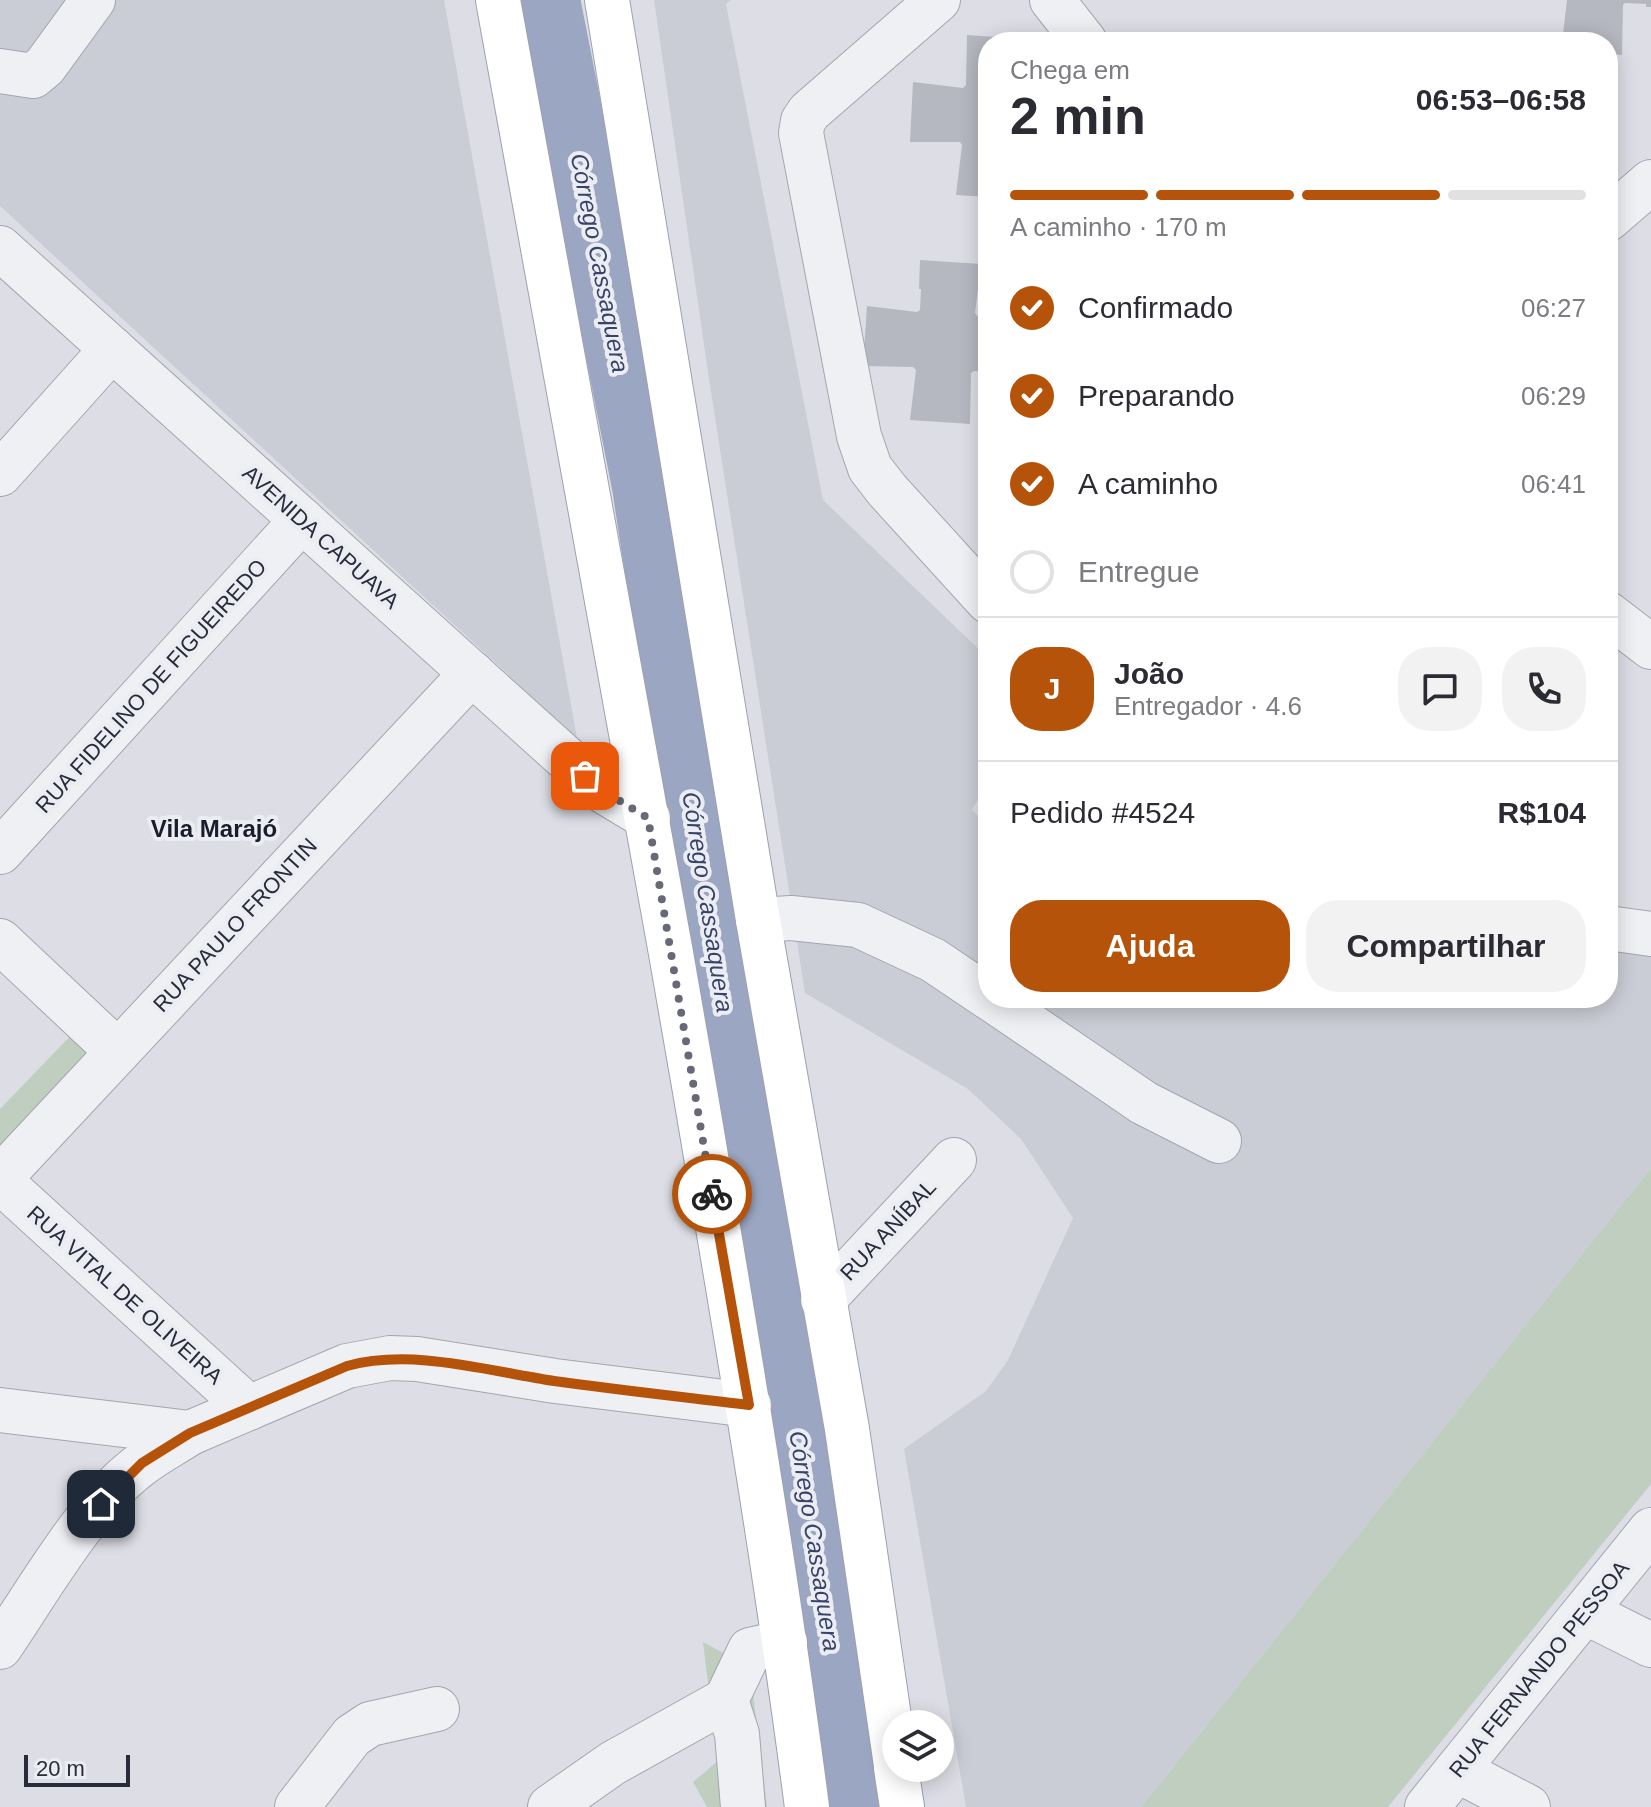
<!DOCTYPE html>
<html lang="pt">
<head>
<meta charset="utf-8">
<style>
	body { margin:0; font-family:Arial,sans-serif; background:#f2f2f3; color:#2b2b33; height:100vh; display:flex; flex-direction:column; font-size:30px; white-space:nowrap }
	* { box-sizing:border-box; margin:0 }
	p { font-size:26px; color:#7c7c81 }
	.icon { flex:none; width:44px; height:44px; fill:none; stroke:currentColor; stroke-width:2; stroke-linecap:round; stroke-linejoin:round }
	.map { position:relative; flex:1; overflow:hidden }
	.drawer { position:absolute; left:978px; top:32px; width:640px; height:976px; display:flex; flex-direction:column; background:#fff; border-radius:32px; box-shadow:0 4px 20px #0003 }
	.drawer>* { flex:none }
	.tools { position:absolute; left:882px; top:1710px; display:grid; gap:16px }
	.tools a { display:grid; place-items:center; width:72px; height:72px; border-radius:50%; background:#fff; box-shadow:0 4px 20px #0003; font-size:40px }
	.scale { position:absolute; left:24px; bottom:20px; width:106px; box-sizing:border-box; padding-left:8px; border:4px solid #282b3a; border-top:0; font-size:22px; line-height:28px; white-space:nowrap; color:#282b3a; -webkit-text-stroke:6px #ecedf3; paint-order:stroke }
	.pin { position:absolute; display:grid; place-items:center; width:68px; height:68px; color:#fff; margin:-34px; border-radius:16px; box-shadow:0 4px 12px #0006 }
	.courier { position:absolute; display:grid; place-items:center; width:80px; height:80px; margin:-40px; border:6px solid #b45309; border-radius:50%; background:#fff; color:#222; box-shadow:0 2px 10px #0007 }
	.summary em { font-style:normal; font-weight:700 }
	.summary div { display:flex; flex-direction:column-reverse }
	.summary { display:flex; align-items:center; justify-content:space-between; height:136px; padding:0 32px }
	h1 { font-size:52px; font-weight:700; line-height:60px }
	.bar { display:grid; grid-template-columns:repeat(4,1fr); gap:12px 8px; align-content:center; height:96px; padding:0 32px }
	.bar i { height:10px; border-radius:6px; background:#e1e1e2 }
	.bar .selected { background:#b45309 }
	.bar p { grid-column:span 4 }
	.line { display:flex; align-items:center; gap:20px; padding:0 32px; border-top:2px solid #e1e1e2 }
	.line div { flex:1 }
	.round { display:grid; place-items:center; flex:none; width:84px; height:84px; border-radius:32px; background:#f2f2f3 }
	ol { padding:0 32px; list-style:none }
	li { display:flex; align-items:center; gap:24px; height:88px }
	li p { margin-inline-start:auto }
	li .icon { padding:8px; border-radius:50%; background:#b45309; color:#fff; stroke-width:4 }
	li:last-child { color:#7c7c81 }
	li i { width:44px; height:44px; border:4px solid #e1e1e2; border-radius:50% }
	.button { display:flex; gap:16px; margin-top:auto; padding:16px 32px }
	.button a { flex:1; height:92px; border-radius:32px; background:#b45309; color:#fff; font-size:32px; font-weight:700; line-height:92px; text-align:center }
	.button a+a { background:#f2f2f3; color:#2b2b33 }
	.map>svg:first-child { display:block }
</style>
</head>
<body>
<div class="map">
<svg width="1651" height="1807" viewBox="0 0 1651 1807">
	<rect width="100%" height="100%" fill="#dddee5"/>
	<!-- built -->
	<g fill="#cbcdd6">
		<polygon points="0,0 444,0 577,738 0,206"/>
		<polygon points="654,0 731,0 726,4 823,500 988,658 988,780 972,810 988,826 988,998 1608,998 1608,937 1651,943 1651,1168 1141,1807 966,1807 904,1449 986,1391 1008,1360 1073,1218 1021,1139 968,1089 805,993 709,379"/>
	</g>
	<!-- green -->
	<g fill="#c0cebf">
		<polygon points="78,1028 96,1052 0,1151 0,1109"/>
		<polygon points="1651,1168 1651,1484 1388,1807 1141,1807"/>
		<polygon points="703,1642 731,1657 751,1677 767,1807 707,1807 693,1782 732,1749 710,1700"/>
	</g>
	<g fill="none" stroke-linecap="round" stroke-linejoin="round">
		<!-- river -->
		<polyline stroke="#9ba6c2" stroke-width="64" points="548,0 644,486 700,858 826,1591 852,1807"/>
	</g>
	<!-- building -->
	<g fill="#b5b7c1">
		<polygon points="1567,0 1651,0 1651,7 1646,7 1646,4 1625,3 1623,5 1622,55 1608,54 1608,42 1562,42"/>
		<polygon points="967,35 1027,39 1027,42 988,42 988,197 956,195 962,145 960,142 910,142 913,82 963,88 966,85"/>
		<polygon points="1394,35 1454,39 1454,42 1393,42"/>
		<polygon points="920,260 981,264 975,313 977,316 988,317 988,372 974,371 971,373 970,424 910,420 916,370 913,367 863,366 867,306 917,312 920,310 921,289 919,289"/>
	</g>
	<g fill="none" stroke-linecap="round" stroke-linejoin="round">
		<defs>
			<g id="minor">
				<polyline points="938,0 809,112 803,121 801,133 859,436 870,468 887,490 988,601"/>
				<polyline points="1052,0 1085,42"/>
				<polyline points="0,71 33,76 45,66 93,0"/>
				<polyline points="1608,219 1651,182"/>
				<polyline points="0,248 600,789 648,818"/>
				<polyline points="0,474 112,349"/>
				<polyline points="1608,614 1651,647"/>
				<polyline points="0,852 302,520"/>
				<polyline points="758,920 791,918 858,925 933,960 988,997"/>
				<polyline points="1608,928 1651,934"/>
				<polyline points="0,941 117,1051"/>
				<polyline points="990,998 1144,1103 1219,1141"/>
				<polyline points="0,1178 472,673"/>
				<polyline points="0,1181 249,1408"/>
				<polyline points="823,1300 954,1160"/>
				<polyline points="0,1410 190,1433 347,1366 390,1358 417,1359 555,1381 749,1405"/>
				<polyline points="1585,1612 1651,1645"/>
				<path d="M0,1647c39,-57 87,-144 143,-184 15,-11 32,-20 47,-30"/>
				<polyline points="1457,1770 1528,1807"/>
				<polyline points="297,1807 352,1736 370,1724 437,1709"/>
				<polyline points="550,1807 613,1763 726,1700"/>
				<polyline points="743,1807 737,1734 726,1700 750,1650 785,1642"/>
				<polyline points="1427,1807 1651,1530"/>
			</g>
			<g id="major">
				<path d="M498,0c67,366 135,731 198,1097 40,236 80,472 111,710"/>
				<polyline points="607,0 758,920 847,1429 896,1765"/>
				<polyline points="896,1768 902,1807"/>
			</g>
		</defs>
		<!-- minor casing -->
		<use href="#minor" stroke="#a3a5ae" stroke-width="46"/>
		<!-- major casing -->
		<use href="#major" stroke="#9da1af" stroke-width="46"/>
		<!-- minor -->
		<use href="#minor" stroke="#eff0f4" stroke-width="44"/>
		<!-- major -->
		<use href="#major" stroke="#fff" stroke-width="44"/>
	</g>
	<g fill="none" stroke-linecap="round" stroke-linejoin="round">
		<!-- done -->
		<polyline stroke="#676a76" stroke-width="8" stroke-dasharray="0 14.4" points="585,776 600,789 648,818 712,1194"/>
		<!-- route -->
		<path stroke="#b45309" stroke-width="10" d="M101,1504l41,-41 48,-30 157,-67c65,-18 141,5 207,15 64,9 130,16 195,24l-37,-211"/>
	</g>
	<g text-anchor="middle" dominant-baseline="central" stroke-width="8" stroke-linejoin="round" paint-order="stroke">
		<!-- street labels -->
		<g font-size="22" fill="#282b3a" stroke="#ecedf3">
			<text transform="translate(321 537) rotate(42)">AVENIDA CAPUAVA</text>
			<text transform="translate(151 686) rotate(-48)">RUA FIDELINO DE FIGUEIREDO</text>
			<text transform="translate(235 925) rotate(-47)">RUA PAULO FRONTIN</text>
			<text transform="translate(888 1230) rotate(-47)">RUA ANÍBAL</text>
			<text transform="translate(125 1295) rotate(42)">RUA VITAL DE OLIVEIRA</text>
			<text transform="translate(1539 1669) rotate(-51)">RUA FERNANDO PESSOA</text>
		</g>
		<!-- water labels -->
		<g font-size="24" font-style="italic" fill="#374369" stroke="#ecedf3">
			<text transform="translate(600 263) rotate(79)">Córrego Cassaquera</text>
			<text transform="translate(708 902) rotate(81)">Córrego Cassaquera</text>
			<text transform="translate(815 1541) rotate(81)">Córrego Cassaquera</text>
		</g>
		<!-- neighbourhood labels -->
		<g font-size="24" font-weight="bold" fill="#1a1d2b" stroke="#ecedf3">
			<text x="214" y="828">Vila Marajó</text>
		</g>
	</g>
</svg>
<div class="tools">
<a><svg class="icon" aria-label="layers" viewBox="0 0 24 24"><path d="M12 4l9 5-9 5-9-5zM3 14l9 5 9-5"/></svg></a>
</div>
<div class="scale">20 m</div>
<div class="pin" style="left:585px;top:776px;background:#ea580c"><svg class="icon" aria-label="bag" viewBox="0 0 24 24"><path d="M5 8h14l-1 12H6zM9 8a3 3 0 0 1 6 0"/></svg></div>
<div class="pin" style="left:101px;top:1504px;background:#1f2937"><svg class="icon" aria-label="home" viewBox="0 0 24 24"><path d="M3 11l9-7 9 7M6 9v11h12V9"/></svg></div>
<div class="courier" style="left:712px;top:1194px"><svg class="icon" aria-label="bike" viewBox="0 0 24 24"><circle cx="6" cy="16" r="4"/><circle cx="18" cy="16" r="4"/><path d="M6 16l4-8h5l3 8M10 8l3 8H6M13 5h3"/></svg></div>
<section class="drawer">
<div class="summary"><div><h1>2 min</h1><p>Chega em</p></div><em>06:53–06:58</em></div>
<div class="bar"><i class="selected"></i><i class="selected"></i><i class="selected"></i><i></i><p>A caminho · 170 m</p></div>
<ol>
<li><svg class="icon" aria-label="check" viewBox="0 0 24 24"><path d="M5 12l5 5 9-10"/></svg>Confirmado<p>06:27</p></li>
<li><svg class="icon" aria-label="check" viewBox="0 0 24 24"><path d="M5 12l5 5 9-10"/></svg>Preparando<p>06:29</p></li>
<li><svg class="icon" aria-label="check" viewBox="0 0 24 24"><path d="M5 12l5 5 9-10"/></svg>A caminho<p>06:41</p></li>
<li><i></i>Entregue</li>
</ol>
<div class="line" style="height:144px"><b class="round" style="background:#b45309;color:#fff">J</b><div><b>João</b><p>Entregador · 4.6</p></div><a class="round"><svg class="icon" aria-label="chat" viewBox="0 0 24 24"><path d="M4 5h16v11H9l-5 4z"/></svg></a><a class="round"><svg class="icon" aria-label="phone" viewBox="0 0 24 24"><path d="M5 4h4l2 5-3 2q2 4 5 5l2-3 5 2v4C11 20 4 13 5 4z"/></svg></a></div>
<div class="line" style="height:104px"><div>Pedido #4524</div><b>R$104</b></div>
<div class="button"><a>Ajuda</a><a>Compartilhar</a></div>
</section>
</div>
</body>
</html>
